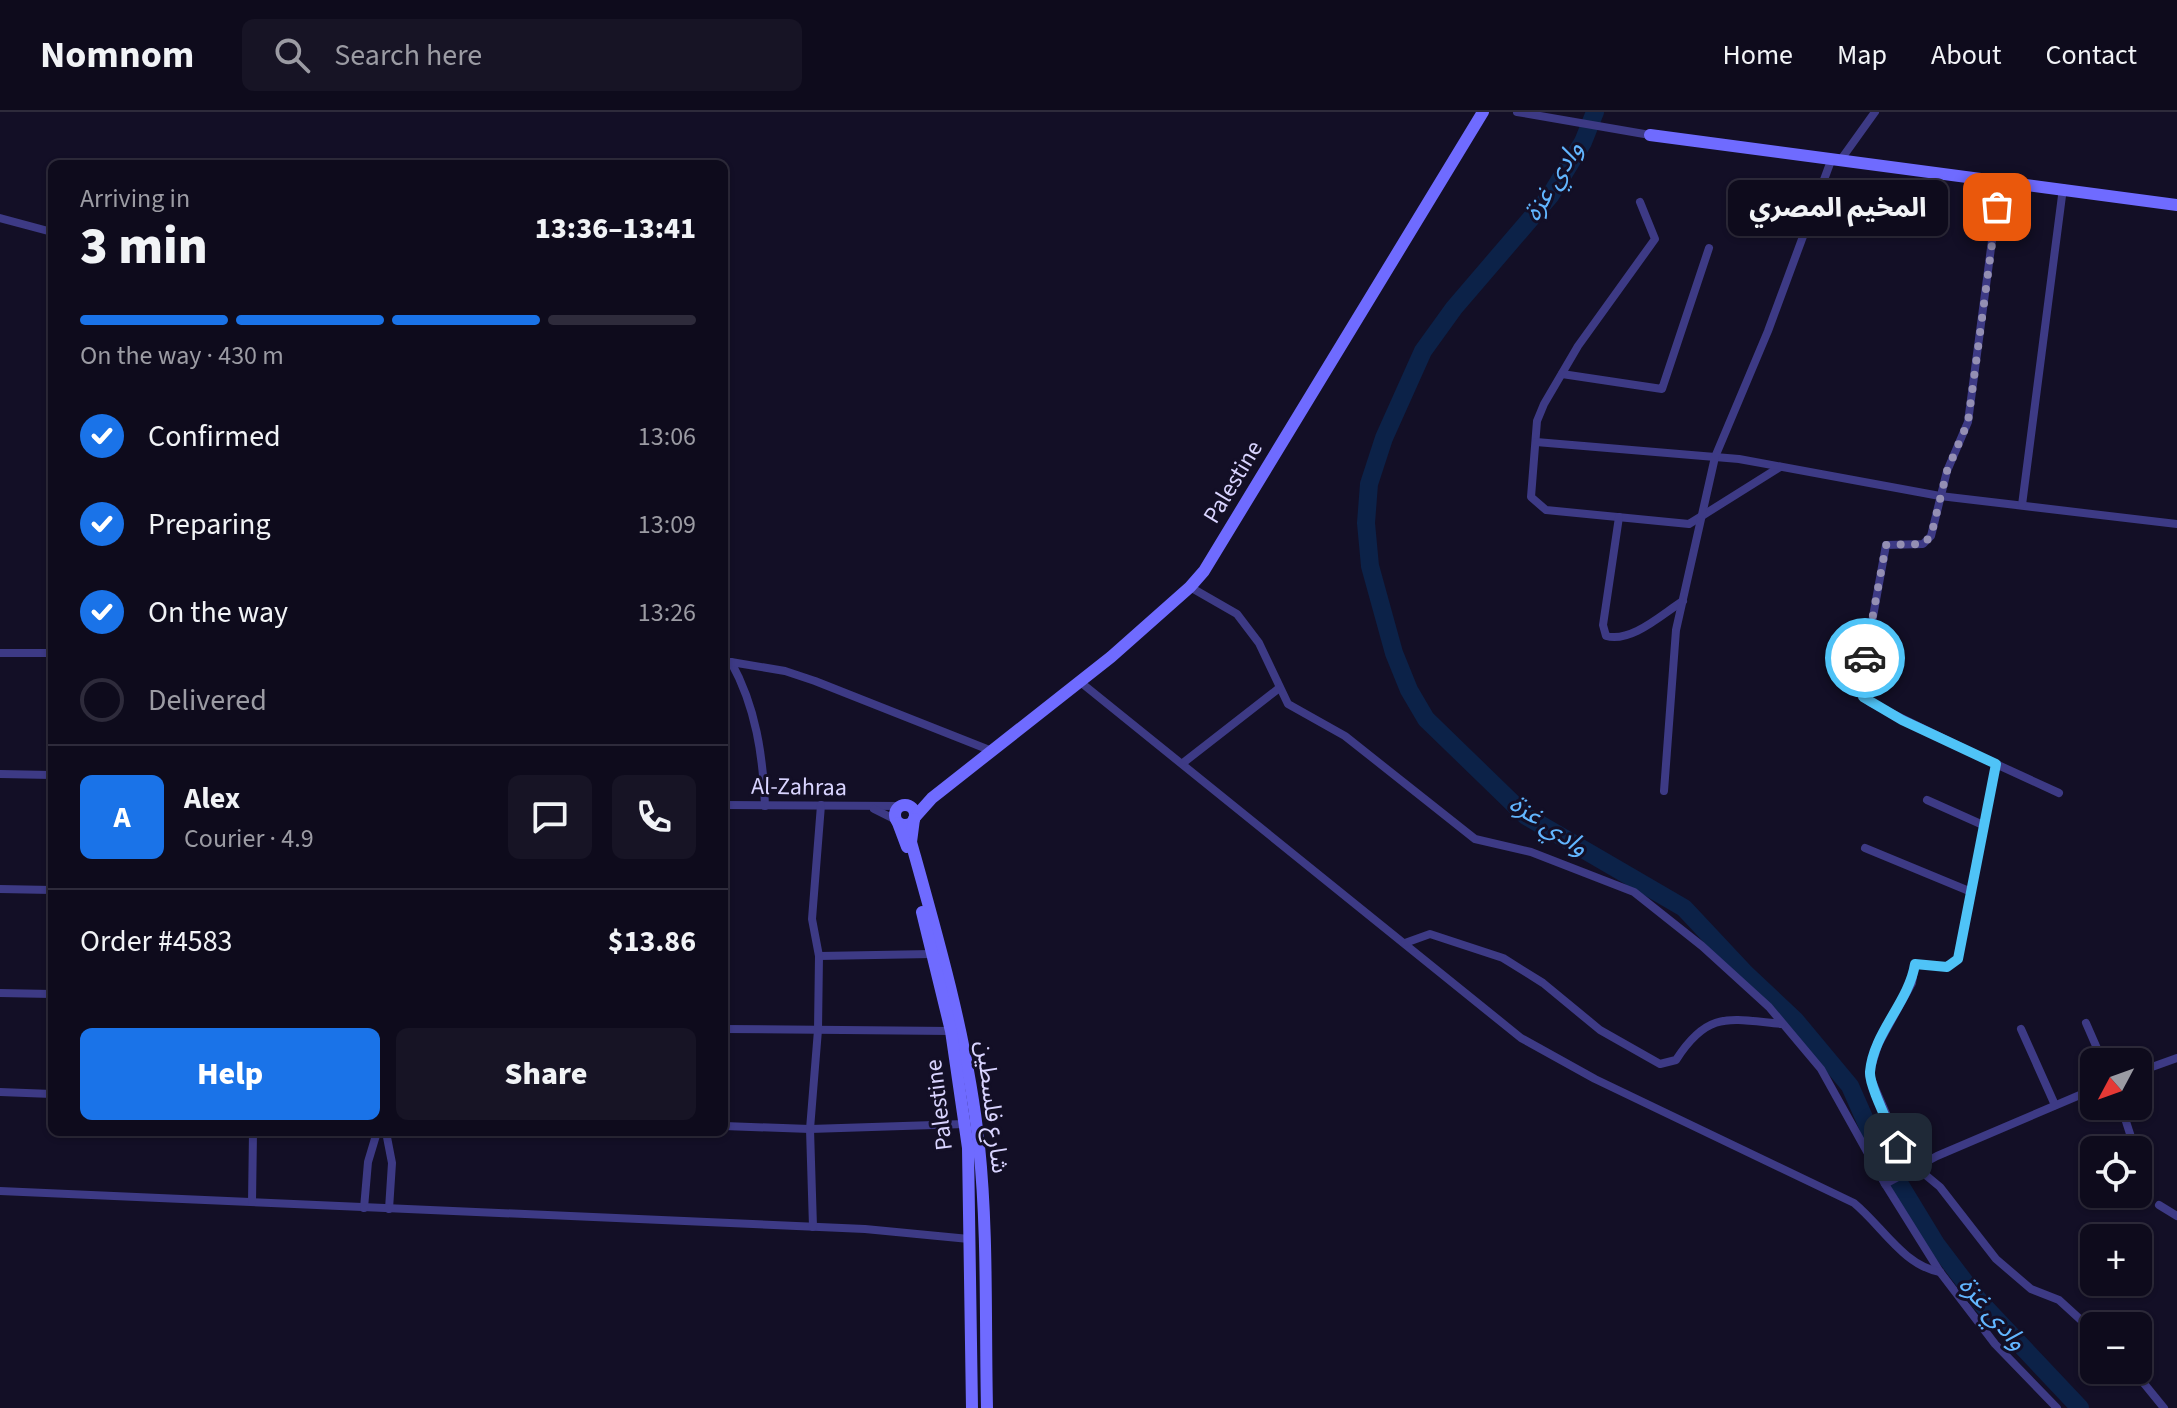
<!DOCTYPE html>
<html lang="en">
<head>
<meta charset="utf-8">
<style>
	body { margin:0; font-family:"Source Sans 3","Noto Sans Arabic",sans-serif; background:#171425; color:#f1f3f6; height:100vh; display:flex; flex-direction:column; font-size:30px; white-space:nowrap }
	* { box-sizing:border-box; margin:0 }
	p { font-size:26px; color:#9b9ba3 }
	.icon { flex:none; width:44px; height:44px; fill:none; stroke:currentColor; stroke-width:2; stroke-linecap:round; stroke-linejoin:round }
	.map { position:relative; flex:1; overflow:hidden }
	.sheet { position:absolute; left:48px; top:48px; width:680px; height:976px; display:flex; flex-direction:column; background:#0e0b1c; border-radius:12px; box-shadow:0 2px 6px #0004,0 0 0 2px #2e2b3b }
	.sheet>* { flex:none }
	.needle { width:52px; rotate:229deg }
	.fabs { position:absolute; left:2080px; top:936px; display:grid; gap:16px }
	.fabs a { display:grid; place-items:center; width:72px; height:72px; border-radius:12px; background:#0e0b1c; box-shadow:0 2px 6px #0004,0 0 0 2px #2e2b3b; font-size:40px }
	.pin { position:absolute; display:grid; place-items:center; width:68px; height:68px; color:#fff; margin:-34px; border-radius:16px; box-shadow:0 4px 12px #0006 }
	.courier { position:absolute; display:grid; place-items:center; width:80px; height:80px; margin:-40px; border:6px solid #4fc3f7; border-radius:50%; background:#fff; color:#222; box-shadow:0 2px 10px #0007 }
	.bubble { position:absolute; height:56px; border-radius:12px; background:#0e0b1c; box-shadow:0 2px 6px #0004,0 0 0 2px #2e2b3b; font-size:26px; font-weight:800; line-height:56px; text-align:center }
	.summary em { font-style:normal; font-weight:800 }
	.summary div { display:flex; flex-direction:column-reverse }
	.summary { display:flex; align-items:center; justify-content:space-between; height:136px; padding:0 32px }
	h1 { font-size:52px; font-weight:800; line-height:60px }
	.bar { display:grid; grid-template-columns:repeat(4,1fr); gap:12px 8px; align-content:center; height:96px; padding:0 32px }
	.bar i { height:10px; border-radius:6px; background:#2e2b3b }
	.bar .selected { background:#1a73e8 }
	.bar p { grid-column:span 4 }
	.line { display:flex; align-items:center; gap:20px; padding:0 32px; border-top:2px solid #2e2b3b }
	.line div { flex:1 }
	.round { display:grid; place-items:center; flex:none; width:84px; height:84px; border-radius:12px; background:#171425 }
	ol { padding:0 32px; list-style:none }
	li { display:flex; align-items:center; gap:24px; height:88px }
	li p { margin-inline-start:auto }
	li .icon { padding:8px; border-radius:50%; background:#1a73e8; color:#fff; stroke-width:4 }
	li:last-child { color:#9b9ba3 }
	li i { width:44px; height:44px; border:4px solid #2e2b3b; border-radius:50% }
	.button { display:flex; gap:16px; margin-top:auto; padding:16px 32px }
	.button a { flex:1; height:92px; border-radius:12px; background:#1a73e8; color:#fff; font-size:32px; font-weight:800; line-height:92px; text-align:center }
	.button a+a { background:#171425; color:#f1f3f6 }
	header { display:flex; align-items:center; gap:48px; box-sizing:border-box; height:112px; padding:0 40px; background:#0e0b1c; border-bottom:2px solid #2e2b3b }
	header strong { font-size:38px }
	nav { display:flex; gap:44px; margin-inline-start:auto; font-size:28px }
	.search { width:560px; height:72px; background:#171425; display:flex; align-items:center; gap:20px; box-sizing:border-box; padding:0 28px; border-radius:12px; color:#9b9ba3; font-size:30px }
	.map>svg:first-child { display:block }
</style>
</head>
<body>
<header>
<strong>Nomnom</strong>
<div class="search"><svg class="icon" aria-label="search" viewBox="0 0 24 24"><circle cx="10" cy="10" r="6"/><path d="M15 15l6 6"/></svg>Search here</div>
<nav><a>Home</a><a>Map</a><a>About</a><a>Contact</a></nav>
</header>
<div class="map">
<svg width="2177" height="1296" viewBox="0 0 2177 1296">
	<rect width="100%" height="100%" fill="#130f26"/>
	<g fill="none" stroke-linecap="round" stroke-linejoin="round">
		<!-- river -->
		<polyline stroke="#0c2248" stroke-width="18" points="1595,0 1583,30 1550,84 1454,196 1423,239 1384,326 1369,372 1366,411 1370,454 1394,541 1409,578 1426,607 1526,704 1684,796 1744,860 1795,908 1850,974 1877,1035 1936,1132 1980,1190 2080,1296"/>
		<!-- street -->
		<g stroke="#3d3a85" stroke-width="8">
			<polyline points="1517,0 1650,23"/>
			<polyline points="1842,46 1875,0"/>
			<polyline points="1640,90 1655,127 1578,234 1544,292 1537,309 1531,385 1546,398 1689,412 1780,355"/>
			<polyline points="0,106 52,120"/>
			<polyline points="1562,262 1662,277 1709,136"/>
			<polyline points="1536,330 1739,347 1940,384 2177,412"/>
			<polyline points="2022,393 2063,76"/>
			<path d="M1619,405l-16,108 3,11c26,7 56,-22 77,-35"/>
			<polyline points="1190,475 1237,502 1259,531 1288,592 1345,624 1475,727 1531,740 1634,780 1702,834 1769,895 1821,957 1885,1072 1940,1160 1995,1232 2057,1296"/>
			<polyline points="0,541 52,541"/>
			<path d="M724,550h7c25,45 32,94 34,144"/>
			<polyline points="731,550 785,559 815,569 992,639"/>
			<path d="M1079,569l442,357 74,41 259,124c29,24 49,62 86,69"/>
			<polyline points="1183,651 1278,577"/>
			<polyline points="1996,652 2059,681"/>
			<polyline points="0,662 52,663"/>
			<polyline points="1664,679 1676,518 1715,345 1768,219 1832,46"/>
			<polyline points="1927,688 1983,713"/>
			<polyline points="724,693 902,694"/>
			<polyline points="874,697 896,708"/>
			<polyline points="1865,736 1969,779"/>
			<polyline points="0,777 52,778"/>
			<path d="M1405,831l25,-9 73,24 40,25 57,47 60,34 16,-4c32,-50 53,-41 106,-36"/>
			<polyline points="819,844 932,842"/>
			<polyline points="0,881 52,882"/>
			<polyline points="2086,911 2103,950"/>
			<polyline points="724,917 951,919"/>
			<polyline points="2021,917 2055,993"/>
			<polyline points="2138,960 2177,946"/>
			<polyline points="0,980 52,982"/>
			<polyline points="2121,994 2132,1028"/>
			<polyline points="724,1014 810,1017 965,1012"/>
			<polyline points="386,1020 392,1051 389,1097"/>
			<polyline points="1916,1055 1940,1075 1996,1147 2031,1177 2059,1188 2094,1220"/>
			<polyline points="1910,1057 1869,962 1878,933 1912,871 1915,852 1947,855 1958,847 1996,652 1871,591 1863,585 1862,565 1886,433 1923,432 1931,424 1947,359 1968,310 2000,68"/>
			<polyline points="1885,1072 1937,1044 2094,977"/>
			<polyline points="0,1079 865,1117 969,1127"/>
			<polyline points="252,1090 253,1020"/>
			<polyline points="2159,1093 2177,1104"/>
			<polyline points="364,1096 368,1050 377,1020"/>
			<polyline points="813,1115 810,1017 818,918 819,844 812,807 821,693"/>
			<polyline points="2133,1258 2164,1296"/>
		</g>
		<!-- secondary -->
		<g stroke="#6f6bff" stroke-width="12">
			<polyline points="1650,23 2177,93"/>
			<circle cx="905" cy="703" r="10"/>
			<polyline points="915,705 932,686 1111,545 1190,475 1204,459 1483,0"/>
			<path d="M914,707l-3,23c28,100 57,200 68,304 9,86 6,175 8,262"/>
			<polyline points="898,711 907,735"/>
			<polyline points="922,800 951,919 968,1036 972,1296"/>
		</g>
	</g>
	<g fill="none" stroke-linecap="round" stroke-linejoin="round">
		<!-- done -->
		<polyline stroke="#948fb3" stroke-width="8" stroke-dasharray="0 14.4" points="1865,546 1886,433 1923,432 1931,424 1947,359 1968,310 1997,95"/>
		<!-- route -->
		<path stroke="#4fc3f7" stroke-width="10" d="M1865,546l-2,39 39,23 94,44 -38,195 -11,8 -32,-3c-6,38 -42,69 -45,108 -1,15 22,58 28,75"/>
	</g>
	<g text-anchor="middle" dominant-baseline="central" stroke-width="6" stroke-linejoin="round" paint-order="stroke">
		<!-- street labels -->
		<g font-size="24" fill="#d9d4ff" stroke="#130f26">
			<text transform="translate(1233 370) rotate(-59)">Palestine</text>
			<text transform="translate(799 675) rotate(1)">Al-Zahraa</text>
			<text transform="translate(939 993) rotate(-97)">Palestine</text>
			<text transform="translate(992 995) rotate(83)">شارع فلسطين</text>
		</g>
		<!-- water labels -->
		<g font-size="26" font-style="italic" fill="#62b6ff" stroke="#130f26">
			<text transform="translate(1553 69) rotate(-58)">وادي غزة</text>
			<text transform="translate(1549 713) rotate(34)">وادي غزة</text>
			<text transform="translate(1993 1201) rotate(49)">وادي غزة</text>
		</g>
	</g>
</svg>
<div class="fabs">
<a><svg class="needle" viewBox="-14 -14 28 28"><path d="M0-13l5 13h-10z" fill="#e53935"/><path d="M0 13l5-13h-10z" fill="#9b9ba3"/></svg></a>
<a><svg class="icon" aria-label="locate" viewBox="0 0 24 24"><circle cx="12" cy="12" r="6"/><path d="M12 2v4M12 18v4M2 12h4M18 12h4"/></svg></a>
<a>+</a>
<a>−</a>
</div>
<div class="pin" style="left:1997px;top:95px;background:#ea580c"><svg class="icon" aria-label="bag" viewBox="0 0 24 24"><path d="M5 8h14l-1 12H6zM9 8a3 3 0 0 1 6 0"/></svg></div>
<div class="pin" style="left:1898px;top:1035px;background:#1f2937"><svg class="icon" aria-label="home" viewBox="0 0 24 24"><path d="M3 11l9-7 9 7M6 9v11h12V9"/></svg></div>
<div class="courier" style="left:1865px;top:546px"><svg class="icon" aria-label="car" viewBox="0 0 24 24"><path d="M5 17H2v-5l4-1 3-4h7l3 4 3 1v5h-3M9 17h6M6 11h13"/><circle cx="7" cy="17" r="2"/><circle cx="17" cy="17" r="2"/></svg></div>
<div class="bubble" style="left:1728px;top:68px;width:220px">المخيم المصري</div>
<section class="sheet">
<div class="summary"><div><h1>3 min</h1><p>Arriving in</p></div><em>13:36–13:41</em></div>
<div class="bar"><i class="selected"></i><i class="selected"></i><i class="selected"></i><i></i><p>On the way · 430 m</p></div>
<ol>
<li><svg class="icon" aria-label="check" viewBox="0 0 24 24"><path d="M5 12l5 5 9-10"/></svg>Confirmed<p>13:06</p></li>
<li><svg class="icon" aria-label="check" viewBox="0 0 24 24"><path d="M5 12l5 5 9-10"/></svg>Preparing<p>13:09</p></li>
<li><svg class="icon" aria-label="check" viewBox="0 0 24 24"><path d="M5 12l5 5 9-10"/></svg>On the way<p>13:26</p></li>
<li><i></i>Delivered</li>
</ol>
<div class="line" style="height:144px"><b class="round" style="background:#1a73e8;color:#fff">A</b><div><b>Alex</b><p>Courier · 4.9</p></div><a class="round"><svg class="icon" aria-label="chat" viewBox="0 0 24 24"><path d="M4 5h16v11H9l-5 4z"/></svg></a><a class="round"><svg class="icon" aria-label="phone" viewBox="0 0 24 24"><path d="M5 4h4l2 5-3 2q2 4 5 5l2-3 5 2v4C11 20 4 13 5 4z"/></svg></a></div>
<div class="line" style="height:104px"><div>Order #4583</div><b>$13.86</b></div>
<div class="button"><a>Help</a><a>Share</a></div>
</section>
</div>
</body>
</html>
